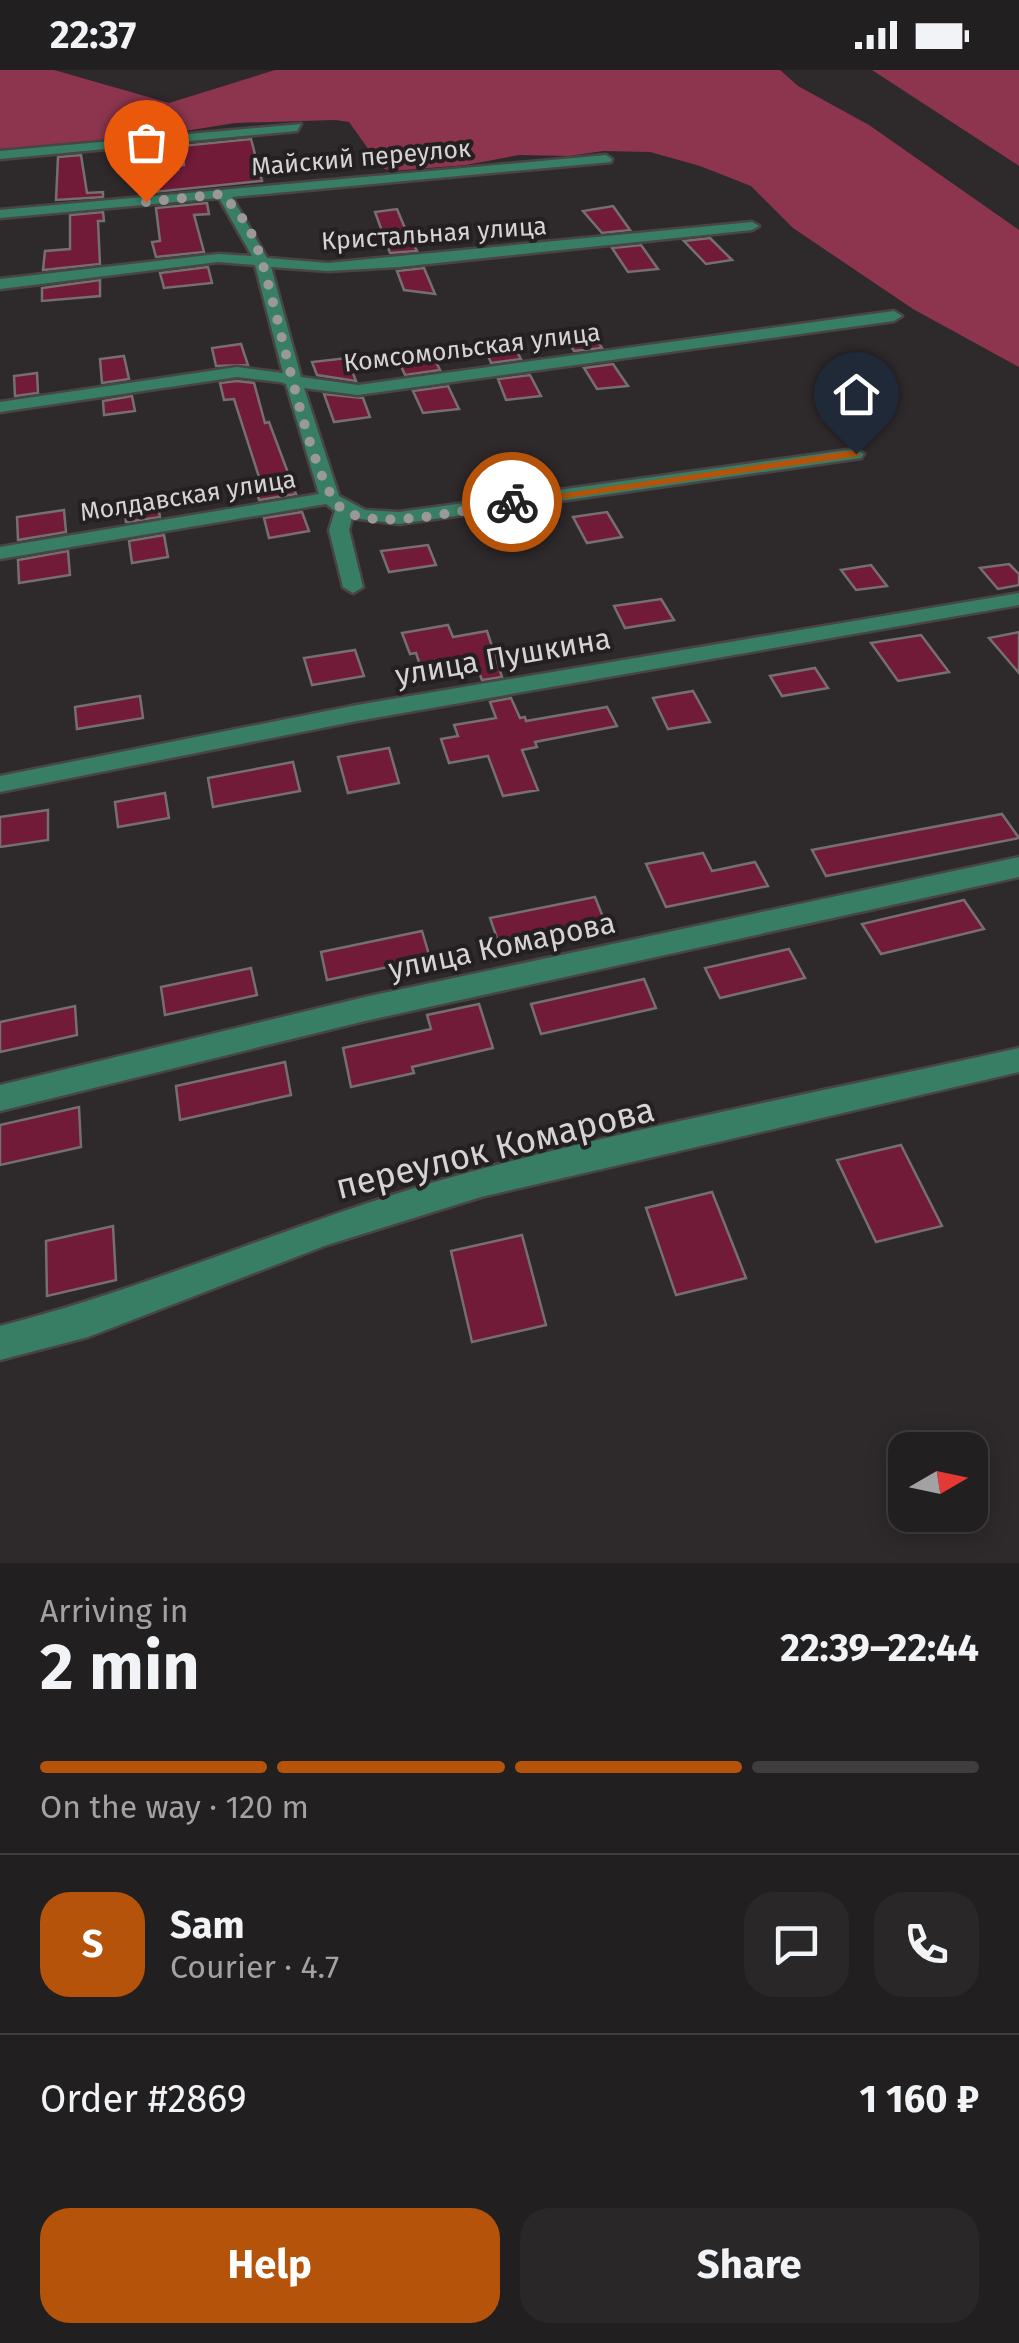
<!DOCTYPE html>
<html lang="en">
<head>
<meta charset="utf-8">
<style>
	body { margin:0; font-family:"Fira Sans",sans-serif; background:#2a2729; color:#f1f3f6; height:100vh; display:flex; flex-direction:column; font-size:38px; white-space:nowrap }
	* { box-sizing:border-box; margin:0 }
	p { font-size:32px; color:#a2a2a5 }
	.icon { flex:none; width:55px; height:55px; fill:none; stroke:currentColor; stroke-width:2; stroke-linecap:round; stroke-linejoin:round }
	.map { position:relative; height:1493px; overflow:hidden }
	.sheet { display:flex; flex-direction:column; background:#221f20; flex:1 }
	.sheet>* { flex:none }
	.needle { width:65px; rotate:81deg }
	.tools { position:absolute; left:888px; top:1362px; display:grid; gap:20px }
	.tools a { display:grid; place-items:center; width:100px; height:100px; border-radius:20px; background:#221f20; box-shadow:0 5px 25px #0003,0 0 0 2px #3f3d3e; font-size:50px }
	.pin { position:absolute; display:grid; place-items:center; width:85px; height:85px; color:#fff; margin:-102px -42px; border-radius:50% 50% 50% 0; rotate:-45deg; box-shadow:0 0 10px #0007 }
	.pin .icon { rotate:45deg }
	.courier { position:absolute; display:grid; place-items:center; width:100px; height:100px; margin:-50px; border:8px solid #b45309; border-radius:50%; background:#fff; color:#222; box-shadow:0 2px 12px #0007 }
	.overview em { font-style:normal; font-weight:700 }
	.overview div { display:flex; flex-direction:column-reverse }
	.overview { display:flex; align-items:center; justify-content:space-between; height:170px; padding:0 40px }
	h1 { font-size:65px; font-weight:700; line-height:75px }
	.bar { display:grid; grid-template-columns:repeat(4,1fr); gap:15px 10px; align-content:center; height:120px; padding:0 40px }
	.bar i { height:12px; border-radius:8px; background:#3f3d3e }
	.bar .active { background:#b45309 }
	.bar p { grid-column:span 4 }
	.line { display:flex; align-items:center; gap:25px; padding:0 40px; border-top:2px solid #3f3d3e }
	.line div { flex:1 }
	.round { display:grid; place-items:center; flex:none; width:105px; height:105px; border-radius:30px; background:#2a2729 }
	.action { display:flex; gap:20px; margin-top:auto; padding:20px 40px }
	.action a { flex:1; height:115px; border-radius:30px; background:#b45309; color:#fff; font-size:40px; font-weight:700; line-height:115px; text-align:center }
	.action a+a { background:#2a2729; color:#f1f3f6 }
	.status { display:flex; justify-content:space-between; align-items:center; height:70px; padding:0 50px; background:#221f20; direction:ltr }
	.status svg { height:28px; fill:currentColor }
	.map>svg:first-child { display:block }
</style>
</head>
<body>
<div class="status"><b>22:37</b><svg viewBox="0 0 49 12"><path d="M0 12V9h3v3zM5 12V6h3v6zM10 12V3h3v9zM15 12V0h3v12zM26 1h20v11H26zM47 4h2v5h-2z"/></svg></div>
<div class="map">
<svg width="1019" height="1493" viewBox="0 0 1019 1493">
	<rect width="100%" height="100%" fill="#2e292a"/>
	<!-- forest -->
	<g fill="#8d354f">
		<polygon points="0,0 54,0 169,33 275,0 780,0 798,16 869,55 1019,160 1019,297 913,239 793,158 751,116 700,96 650,82 603,81 569,86 519,85 466,95 392,101 382,98 349,52 335,50 235,53 135,69 0,82"/>
		<polygon points="872,0 1019,0 1019,96"/>
	</g>
	<!-- building -->
	<g fill="#711b38" stroke="#756f70" stroke-width="2.5">
		<polygon points="251,69 262,111 154,122 153,118 158,118 156,102 178,100 177,96 184,95 181,76"/>
		<polygon points="81,85 87,123 103,122 103,127 56,130 58,87"/>
		<polygon points="207,133 209,144 194,145 204,182 156,187 152,172 160,171 156,138"/>
		<polygon points="613,136 630,160 602,163 583,141"/>
		<polygon points="397,139 407,163 417,181 390,183 375,142"/>
		<polygon points="103,142 104,151 98,151 100,194 43,200 45,181 70,179 70,145"/>
		<polygon points="710,168 732,190 706,194 684,171"/>
		<polygon points="641,175 658,199 628,202 612,178"/>
		<polygon points="208,197 212,213 164,218 160,203"/>
		<polygon points="424,198 435,224 404,220 397,201"/>
		<polygon points="100,210 100,226 42,231 42,218"/>
		<polygon points="588,257 602,278 574,281 561,260"/>
		<polygon points="509,267 521,289 491,293 482,270"/>
		<polygon points="241,274 248,295 216,296 212,278"/>
		<polygon points="429,278 440,300 405,305 395,283"/>
		<polygon points="124,286 129,309 102,313 100,289"/>
		<polygon points="347,288 356,311 317,305 312,292"/>
		<polygon points="613,294 628,316 597,319 584,298"/>
		<polygon points="37,303 38,323 15,326 14,306"/>
		<polygon points="530,305 541,326 506,330 498,309"/>
		<polygon points="237,311 254,313 265,353 269,352 296,424 259,430 253,408 259,407 234,329 224,330 220,313"/>
		<polygon points="448,316 459,339 423,343 413,321"/>
		<polygon points="324,324 363,328 370,347 334,352"/>
		<polygon points="132,326 135,341 104,345 103,331"/>
		<polygon points="156,425 160,447 126,452 123,430"/>
		<polygon points="64,440 66,462 18,470 17,447"/>
		<polygon points="302,442 309,461 269,468 264,448"/>
		<polygon points="607,442 622,467 587,473 573,447"/>
		<polygon points="164,465 168,487 132,493 129,471"/>
		<polygon points="428,475 436,495 389,502 381,481"/>
		<polygon points="68,481 70,505 19,513 18,490"/>
		<polygon points="1009,494 1019,504 1019,515 998,519 980,498"/>
		<polygon points="871,495 887,516 856,520 841,500"/>
		<polygon points="661,529 674,550 625,558 614,536"/>
		<polygon points="448,555 453,567 487,561 502,607 482,610 474,590 436,597 434,593 420,595 416,583 410,584 402,563"/>
		<polygon points="1019,562 1019,603 989,568"/>
		<polygon points="921,565 949,602 898,611 871,573"/>
		<polygon points="355,580 364,606 312,615 304,588"/>
		<polygon points="815,598 828,618 782,626 770,606"/>
		<polygon points="693,621 710,652 668,659 653,628"/>
		<polygon points="140,626 143,648 77,659 75,637"/>
		<polygon points="511,628 520,648 525,647 526,651 607,637 617,656 535,672 537,677 522,680 538,720 503,726 488,686 449,693 441,669 458,666 454,655 496,648 490,632"/>
		<polygon points="389,678 399,713 348,723 338,687"/>
		<polygon points="293,692 300,721 213,737 208,708"/>
		<polygon points="165,723 169,748 118,757 115,732"/>
		<polygon points="48,740 48,770 0,777 0,747"/>
		<polygon points="1002,744 1019,768 826,806 812,780"/>
		<polygon points="703,783 712,801 755,792 768,816 666,837 646,794"/>
		<polygon points="595,827 605,852 499,874 490,848"/>
		<polygon points="964,830 984,859 881,884 862,854"/>
		<polygon points="422,861 430,888 327,910 321,882"/>
		<polygon points="789,879 805,908 720,928 705,898"/>
		<polygon points="251,898 257,925 165,945 161,917"/>
		<polygon points="644,909 656,938 541,964 531,934"/>
		<polygon points="479,934 493,978 412,997 414,1003 351,1017 343,978 431,959 427,945"/>
		<polygon points="75,936 77,965 0,982 0,952"/>
		<polygon points="285,992 291,1025 180,1050 176,1016"/>
		<polygon points="79,1037 81,1077 0,1095 0,1055"/>
		<polygon points="901,1075 942,1156 876,1172 837,1090"/>
		<polygon points="712,1122 746,1208 676,1225 646,1138"/>
		<polygon points="113,1156 116,1210 47,1226 46,1171"/>
		<polygon points="522,1165 546,1255 472,1272 451,1181"/>
	</g>
	<g fill="none" stroke-linecap="round" stroke-linejoin="round">
		<defs>
			<g id="minor">
				<polygon points="301,54 297,61 0,89 0,81"/>
				<polygon points="606,85 612,89 611,92 232,127 267,188 328,193 752,152 759,156 752,160 399,197 328,201 271,197 301,307 358,315 894,241 902,246 894,251 358,325 304,318 339,426 365,440 399,442 855,379 864,384 861,388 399,454 352,448 349,460 363,517 353,523 343,517 329,460 335,441 326,434 0,489 0,477 319,424 286,314 280,312 237,307 0,342 0,332 237,297 283,303 255,195 218,192 0,219 0,209 218,184 252,186 219,128 0,148 0,140"/>
				<polygon points="1019,523 1019,535 357,651 0,722 0,706 357,635"/>
				<polygon points="1019,787 1019,807 365,951 0,1041 0,1015 365,927"/>
				<path d="M1019,978v24l-538,125 -154,48 -239,92 -88,23v-34c164,-42 317,-114 481,-157 177,-47 359,-81 538,-121z"/>
			</g>
		</defs>
		<!-- minor casing -->
		<use href="#minor" stroke="#494445" stroke-width="5"/>
		<!-- minor -->
		<use href="#minor" fill="#387e65" fill-rule="evenodd"/>
	</g>
	<!-- route -->
	<polygon fill="#b45309" points="856,380 860,386 512,436 505,432"/>
	<g fill="none" stroke-linecap="round" stroke-linejoin="round">
		<!-- done -->
		<path stroke="#9b9898" stroke-width="10" stroke-dasharray="0 18" d="M146,132l76,-8c12,13 24,27 31,43 23,50 55,253 92,274 37,21 125,-3 167,-9"/>
	</g>
	<g text-anchor="middle" dominant-baseline="central" stroke-width="8" stroke-linejoin="round" paint-order="stroke">
		<!-- far-street labels -->
		<g font-size="25" fill="#d6d3d4" stroke="#241f20">
			<text transform="translate(361 88) rotate(-5)">Майский переулок</text>
			<text transform="translate(434 164) rotate(-4)">Кристальная улица</text>
			<text transform="translate(472 278) rotate(-7)">Комсомольская улица</text>
			<text transform="translate(188 426) rotate(-9)">Молдавская улица</text>
		</g>
		<!-- street labels -->
		<g font-size="30" fill="#d6d3d4" stroke="#241f20">
			<text transform="translate(503 587) rotate(-10)">улица Пушкина</text>
			<text transform="translate(502 876) rotate(-12)">улица Комарова</text>
		</g>
		<!-- near-street labels -->
		<g font-size="35" fill="#d6d3d4" stroke="#241f20">
			<text transform="translate(495 1078) rotate(-14)">переулок Комарова</text>
		</g>
	</g>
</svg>
<div class="tools">
<a><svg class="needle" viewBox="-14 -14 28 28"><path d="M0-13l5 13h-10z" fill="#e53935"/><path d="M0 13l5-13h-10z" fill="#a2a2a5"/></svg></a>
</div>
<div class="pin" style="left:146px;top:132px;background:#ea580c"><svg class="icon" aria-label="bag" viewBox="0 0 24 24"><path d="M5 8h14l-1 12H6zM9 8a3 3 0 0 1 6 0"/></svg></div>
<div class="pin" style="left:856px;top:384px;background:#1f2937"><svg class="icon" aria-label="home" viewBox="0 0 24 24"><path d="M3 11l9-7 9 7M6 9v11h12V9"/></svg></div>
<div class="courier" style="left:512px;top:432px"><svg class="icon" aria-label="bike" viewBox="0 0 24 24"><circle cx="6" cy="16" r="4"/><circle cx="18" cy="16" r="4"/><path d="M6 16l4-8h5l3 8M10 8l3 8H6M13 5h3"/></svg></div>
</div>
<section class="sheet">
<div class="overview"><div><h1>2 min</h1><p>Arriving in</p></div><em>22:39–22:44</em></div>
<div class="bar"><i class="active"></i><i class="active"></i><i class="active"></i><i></i><p>On the way · 120 m</p></div>
<div class="line" style="height:180px"><b class="round" style="background:#b45309;color:#fff">S</b><div><b>Sam</b><p>Courier · 4.7</p></div><a class="round"><svg class="icon" aria-label="chat" viewBox="0 0 24 24"><path d="M4 5h16v11H9l-5 4z"/></svg></a><a class="round"><svg class="icon" aria-label="phone" viewBox="0 0 24 24"><path d="M5 4h4l2 5-3 2q2 4 5 5l2-3 5 2v4C11 20 4 13 5 4z"/></svg></a></div>
<div class="line" style="height:130px"><div>Order #2869</div><b>1 160 ₽</b></div>
<div class="action"><a>Help</a><a>Share</a></div>
</section>
</body>
</html>
